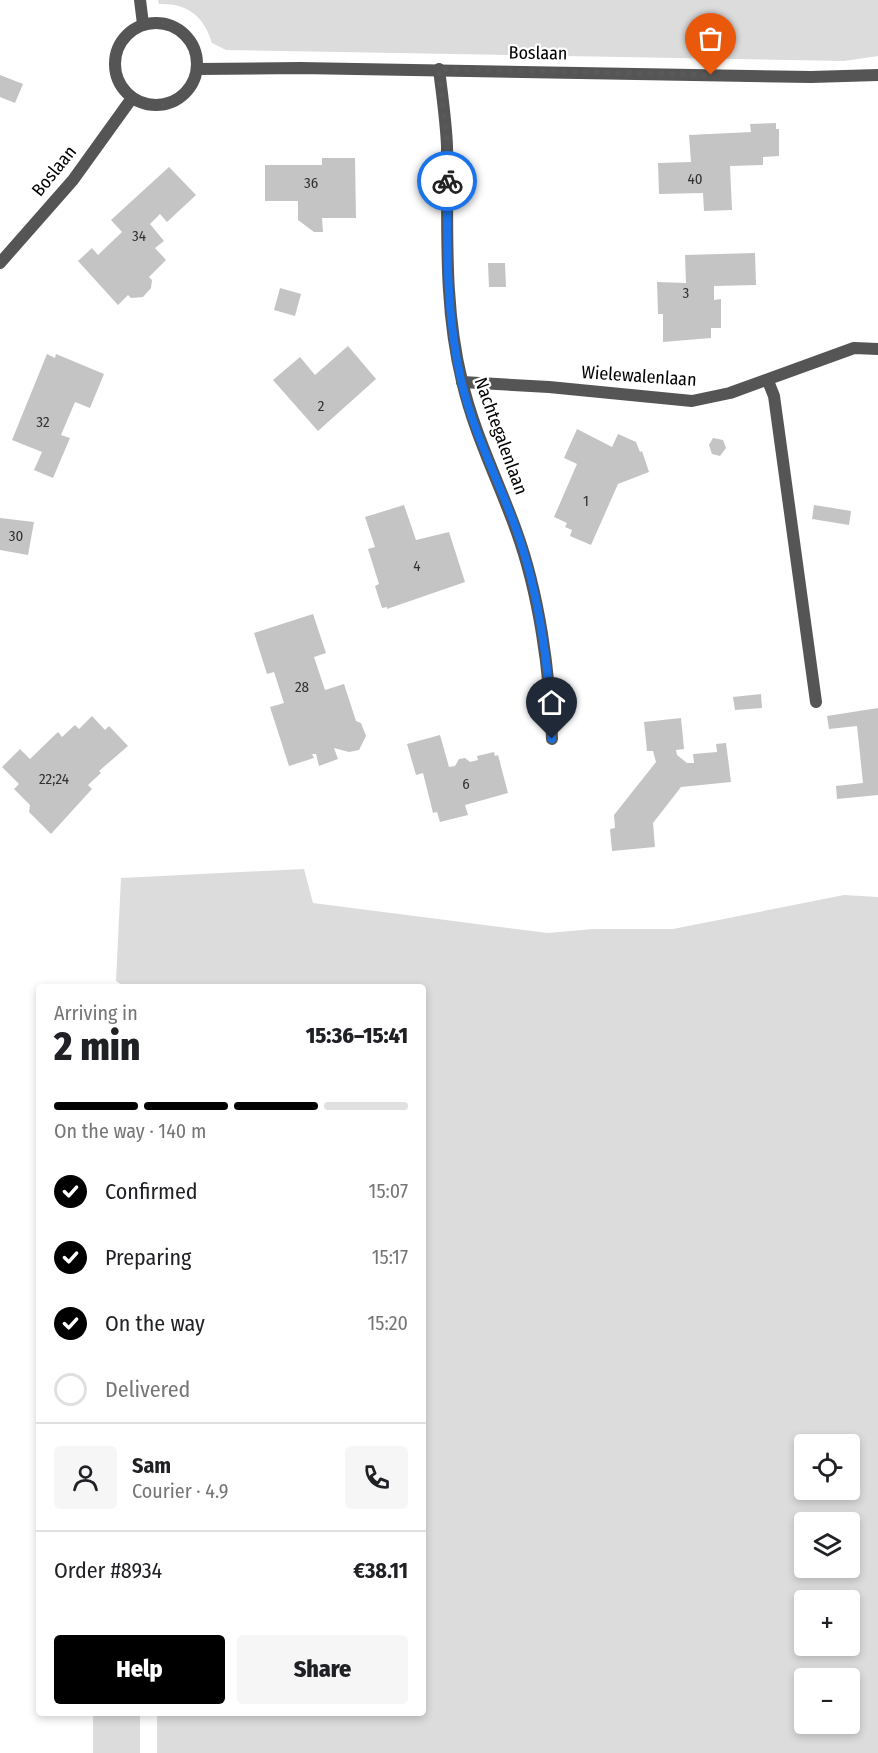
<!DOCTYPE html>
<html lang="en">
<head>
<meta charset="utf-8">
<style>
	body { margin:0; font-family:"Fira Sans Condensed",sans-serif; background:#f6f6f6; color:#202124; height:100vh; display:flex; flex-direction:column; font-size:22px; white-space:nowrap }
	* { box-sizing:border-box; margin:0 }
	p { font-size:20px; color:#757577 }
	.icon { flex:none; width:33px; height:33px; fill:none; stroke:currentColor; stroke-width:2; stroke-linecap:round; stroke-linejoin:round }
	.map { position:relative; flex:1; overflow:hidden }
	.drawer { position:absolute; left:36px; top:984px; width:390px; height:732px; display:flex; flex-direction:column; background:#fff; border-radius:6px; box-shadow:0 3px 9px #0003 }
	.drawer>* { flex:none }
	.fabs { position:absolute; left:794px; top:1434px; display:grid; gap:12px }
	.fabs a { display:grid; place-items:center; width:66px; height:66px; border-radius:6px; background:#fff; box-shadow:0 3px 9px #0003; font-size:30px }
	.pin { position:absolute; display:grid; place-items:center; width:51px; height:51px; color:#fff; margin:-62px -26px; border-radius:50% 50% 50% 0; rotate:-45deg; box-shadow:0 0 6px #0007 }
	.pin .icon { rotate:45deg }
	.courier { position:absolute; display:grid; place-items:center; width:60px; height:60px; margin:-30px; border:4px solid #1a73e8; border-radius:50%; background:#fff; color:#222; box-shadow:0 2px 8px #0007 }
	.overview em { font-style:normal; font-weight:800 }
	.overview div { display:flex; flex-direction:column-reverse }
	.overview { display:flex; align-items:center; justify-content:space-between; height:102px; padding:0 18px }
	h1 { font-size:39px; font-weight:800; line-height:45px }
	.bar { display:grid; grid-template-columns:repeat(4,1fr); gap:9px 6px; align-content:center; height:72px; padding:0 18px }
	.bar i { height:8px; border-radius:4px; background:#e0e0e0 }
	.bar .active { background:#000 }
	.bar p { grid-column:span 4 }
	.line { display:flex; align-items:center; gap:15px; padding:0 18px; border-top:2px solid #e0e0e0 }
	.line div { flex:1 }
	.round { display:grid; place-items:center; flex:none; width:63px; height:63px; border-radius:6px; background:#f6f6f6 }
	ol { padding:0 18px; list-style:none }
	li { display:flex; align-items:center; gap:18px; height:66px }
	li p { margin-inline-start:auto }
	li .icon { padding:6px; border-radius:50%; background:#000; color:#fff; stroke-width:4 }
	li:last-child { color:#757577 }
	li i { width:33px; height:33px; border:3px solid #e0e0e0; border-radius:50% }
	.button { display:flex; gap:12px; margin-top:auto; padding:12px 18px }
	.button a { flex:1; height:69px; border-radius:6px; background:#000; color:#fff; font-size:24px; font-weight:800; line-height:69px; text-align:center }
	.button a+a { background:#f6f6f6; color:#202124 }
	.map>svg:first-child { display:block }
</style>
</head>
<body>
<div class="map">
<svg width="878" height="1753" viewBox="0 0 878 1753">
	<rect width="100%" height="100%" fill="#fff"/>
	<!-- green -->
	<g fill="#dcdcdc" fill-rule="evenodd">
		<path d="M158,0h720v56l-34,5 -618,-11 -14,-7c-8,-27 -25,-40 -53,-39z"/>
		<path d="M304,869l9,34 235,30 45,-4h80l171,-34 34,2v856h-721v-40h266v-726h-298l-9,-6 5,-103zM804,1444h45v46h-45zM804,1522h45v46h-45zM804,1600h45v46h-45zM804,1678h45v46h-45z"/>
		<rect x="93" y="1713" width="47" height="40"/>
	</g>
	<!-- building -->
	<g fill="#c4c4c4">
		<polygon points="0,75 23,84 15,103 0,97"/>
		<polygon points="776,123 776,129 779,129 779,156 763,157 763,165 730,166 732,210 704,211 703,193 659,194 658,163 691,162 689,135 751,132 750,124"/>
		<polygon points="322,158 355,158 356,218 322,218 323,232 314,232 298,220 298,201 265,201 265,165 322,165"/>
		<polygon points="169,167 196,195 167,222 160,214 150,224 164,241 155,248 166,260 149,277 152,280 151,288 143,297 131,298 128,295 118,305 78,261 92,248 98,255 122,232 111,220"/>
		<polygon points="755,253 756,285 714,286 714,300 721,299 721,328 711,328 711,338 663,342 663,314 658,314 657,282 686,283 685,255"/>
		<polygon points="488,263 505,263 506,287 489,287"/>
		<polygon points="280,288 301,294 295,316 274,310"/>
		<polygon points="348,346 376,379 318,431 273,380 300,357 315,375"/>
		<polygon points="47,354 55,358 56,354 104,374 90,408 75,402 61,435 70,438 53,478 34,470 42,452 12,440"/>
		<polygon points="577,429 612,447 618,434 636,442 640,452 642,451 649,472 618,484 591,545 570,536 572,530 565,527 567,523 554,517 577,464 564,458"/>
		<polygon points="713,438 723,440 726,448 720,456 712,454 709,445"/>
		<polygon points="404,505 416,540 449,532 465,582 387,609 387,607 382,608 375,586 379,584 368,549 375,547 365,517"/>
		<polygon points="814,505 851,511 849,525 812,519"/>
		<polygon points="0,518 34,522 28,555 0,550"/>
		<polygon points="313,614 326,653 314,657 325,690 344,684 356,721 361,723 366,736 359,750 349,752 334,748 338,759 319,766 316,754 312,754 314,758 289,766 270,707 284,703 274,672 267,674 254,633"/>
		<polygon points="761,694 762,708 735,710 733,697"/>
		<polygon points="878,708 878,795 837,799 836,786 863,783 857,726 829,729 827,716"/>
		<polygon points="92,716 105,730 109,726 128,746 99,771 101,773 88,785 92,789 51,834 29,812 30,805 14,789 19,784 2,767 20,749 30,759 58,732 62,737 75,725 79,729"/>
		<polygon points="681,718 684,749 676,750 677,755 687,763 694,763 693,754 717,752 716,744 726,743 731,782 681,787 653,823 655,847 612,851 610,829 615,828 614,815 656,762 653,751 647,751 644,722"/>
		<polygon points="440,735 449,767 455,766 459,759 465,758 470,762 478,760 477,756 494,752 495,756 498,755 508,793 465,805 468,815 440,822 437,812 433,813 423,773 416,775 407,744"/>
	</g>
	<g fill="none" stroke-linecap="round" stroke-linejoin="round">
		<!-- service -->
		<polyline stroke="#555" stroke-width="12" points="768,381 774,396 816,702"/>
		<!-- minor -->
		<g stroke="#555" stroke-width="12">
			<polyline points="140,0 143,24"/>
			<circle cx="156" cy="64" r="41"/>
			<polyline points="197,69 300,68 811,77 878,75"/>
			<path d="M439,69c3,26 7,52 8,77 1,79 -4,158 15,235 12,52 36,99 54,149 23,63 34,142 36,209"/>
			<polyline points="0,263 73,180 132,98"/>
			<polyline points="462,382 549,387 692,401 730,393 854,348 878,349"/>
		</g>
	</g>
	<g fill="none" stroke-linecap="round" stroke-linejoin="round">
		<!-- done -->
		<polyline stroke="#595959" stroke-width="6" stroke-dasharray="0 10.8" points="447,181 447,143 439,69 711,75"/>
		<!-- route -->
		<path stroke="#1a73e8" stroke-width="8" d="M447,181c0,67 -1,133 14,199 12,52 37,99 55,149 23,63 34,143 36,210"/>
	</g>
	<g text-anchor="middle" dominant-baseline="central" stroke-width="4.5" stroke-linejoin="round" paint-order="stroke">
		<!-- number labels -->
		<g font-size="15" fill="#313131">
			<text x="695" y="179">40</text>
			<text x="311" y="183">36</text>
			<text x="139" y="236">34</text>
			<text x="686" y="293">3</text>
			<text x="321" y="406">2</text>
			<text x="43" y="422">32</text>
			<text x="586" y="501">1</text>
			<text x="16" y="536">30</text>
			<text x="417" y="566">4</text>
			<text x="302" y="687">28</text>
			<text x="54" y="779">22;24</text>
			<text x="466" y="784">6</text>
		</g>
		<!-- street labels -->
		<g font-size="18" fill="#000" stroke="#fff">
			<text transform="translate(538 53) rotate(1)">Boslaan</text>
			<text transform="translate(54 171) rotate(-51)">Boslaan</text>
			<text transform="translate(639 376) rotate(4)">Wielewalenlaan</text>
			<text transform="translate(501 436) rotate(70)">Nachtegalenlaan</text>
		</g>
	</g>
</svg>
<div class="fabs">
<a><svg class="icon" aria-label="locate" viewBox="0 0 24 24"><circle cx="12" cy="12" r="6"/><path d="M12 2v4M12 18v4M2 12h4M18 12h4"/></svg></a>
<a><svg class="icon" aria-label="layers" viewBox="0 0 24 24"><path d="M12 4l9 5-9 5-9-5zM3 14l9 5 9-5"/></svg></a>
<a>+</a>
<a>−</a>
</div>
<div class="pin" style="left:711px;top:75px;background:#ea580c"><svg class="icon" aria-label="bag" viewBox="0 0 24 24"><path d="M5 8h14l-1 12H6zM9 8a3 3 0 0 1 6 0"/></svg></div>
<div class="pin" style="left:552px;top:739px;background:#1f2937"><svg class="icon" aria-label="home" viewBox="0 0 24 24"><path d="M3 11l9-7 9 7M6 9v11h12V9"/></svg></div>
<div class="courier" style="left:447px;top:181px"><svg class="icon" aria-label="bike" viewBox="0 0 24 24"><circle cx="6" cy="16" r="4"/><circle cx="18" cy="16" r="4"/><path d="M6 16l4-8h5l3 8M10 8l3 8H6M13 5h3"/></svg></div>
<section class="drawer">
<div class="overview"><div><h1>2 min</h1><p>Arriving in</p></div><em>15:36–15:41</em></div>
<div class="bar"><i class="active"></i><i class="active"></i><i class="active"></i><i></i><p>On the way · 140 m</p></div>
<ol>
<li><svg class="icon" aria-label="check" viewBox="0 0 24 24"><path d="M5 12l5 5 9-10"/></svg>Confirmed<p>15:07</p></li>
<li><svg class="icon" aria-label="check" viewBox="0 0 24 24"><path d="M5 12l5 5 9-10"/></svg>Preparing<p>15:17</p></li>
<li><svg class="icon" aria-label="check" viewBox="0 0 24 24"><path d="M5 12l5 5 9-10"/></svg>On the way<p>15:20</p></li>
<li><i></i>Delivered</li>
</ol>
<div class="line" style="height:108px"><a class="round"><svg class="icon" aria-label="person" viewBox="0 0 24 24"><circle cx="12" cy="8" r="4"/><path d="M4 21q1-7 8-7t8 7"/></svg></a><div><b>Sam</b><p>Courier · 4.9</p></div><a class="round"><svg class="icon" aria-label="phone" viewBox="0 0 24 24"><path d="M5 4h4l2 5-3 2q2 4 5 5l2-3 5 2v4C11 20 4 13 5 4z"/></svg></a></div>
<div class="line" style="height:78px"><div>Order #8934</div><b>€38.11</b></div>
<div class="button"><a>Help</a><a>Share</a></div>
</section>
</div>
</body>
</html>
